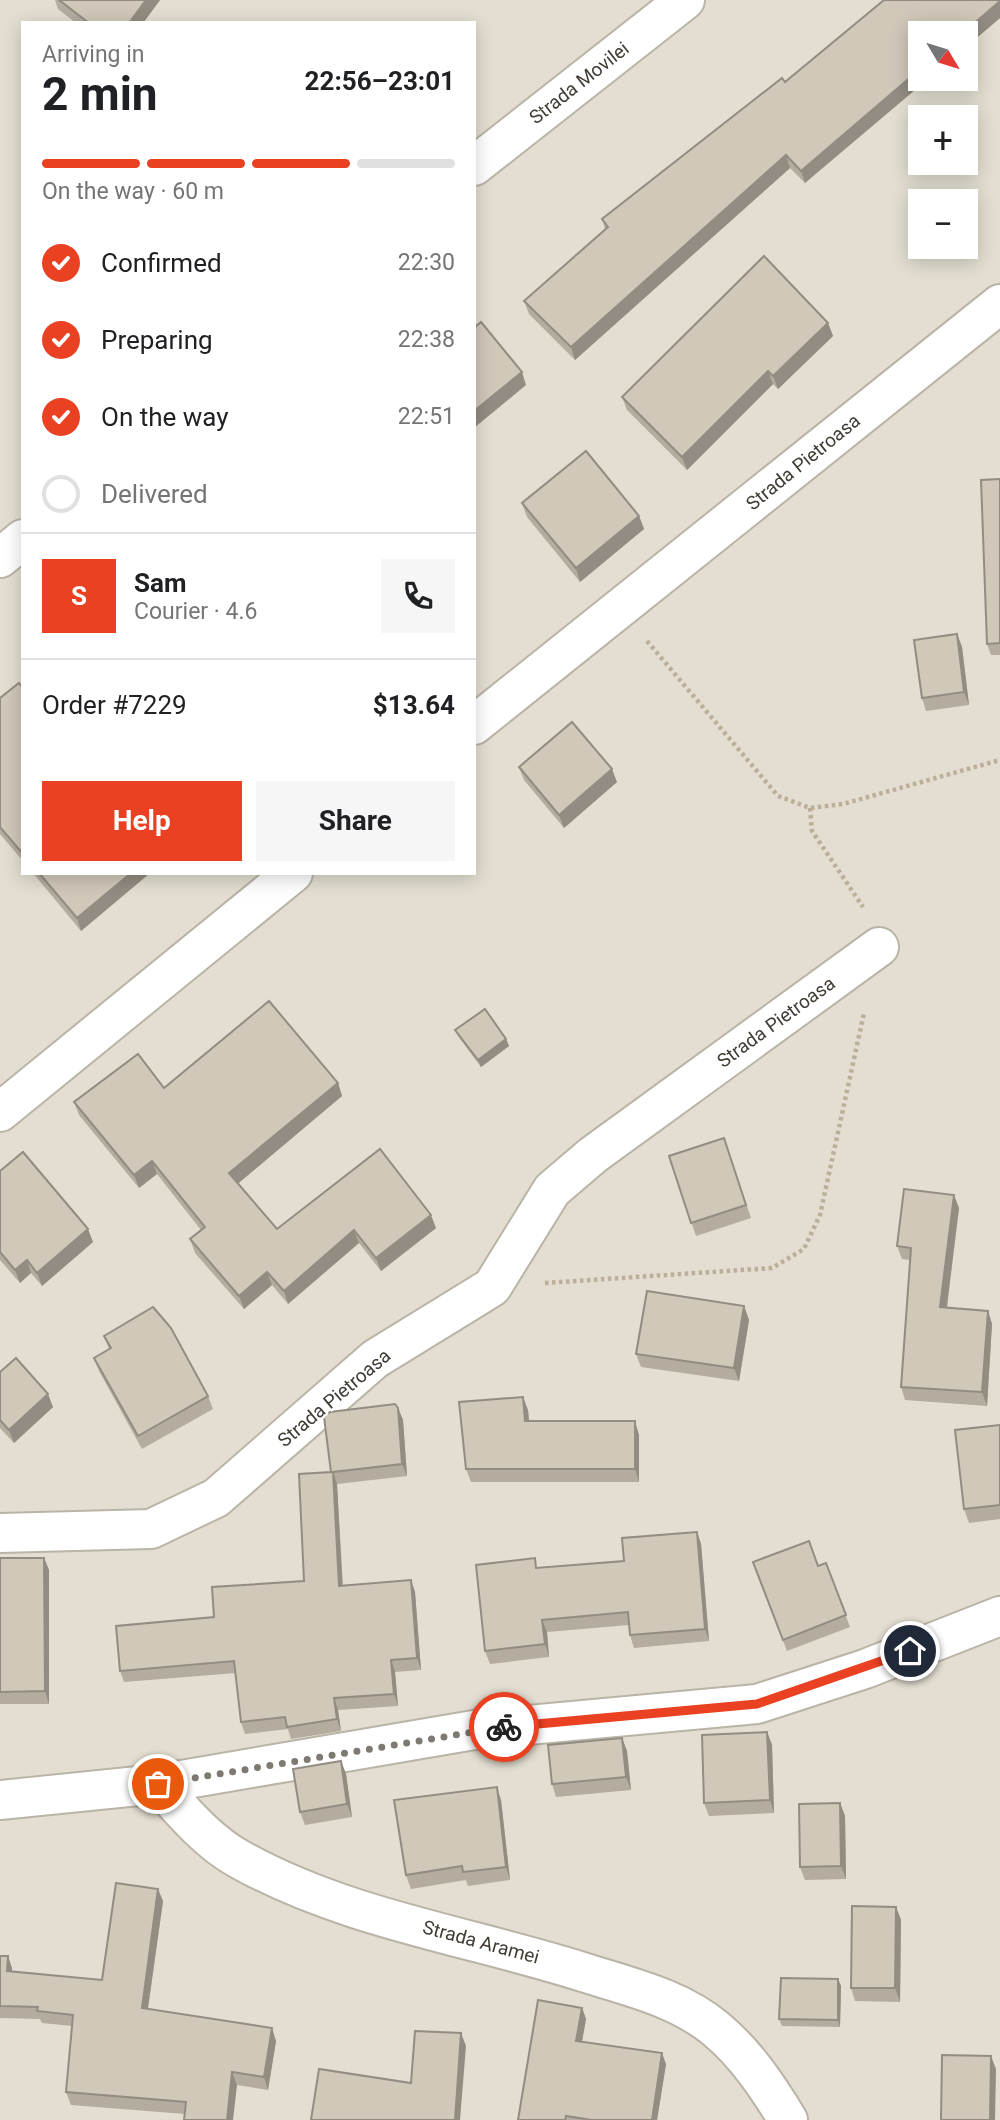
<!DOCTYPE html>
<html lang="en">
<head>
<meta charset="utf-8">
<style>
	body { margin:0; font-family:Roboto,sans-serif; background:#f6f6f6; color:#202124; height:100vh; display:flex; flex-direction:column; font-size:26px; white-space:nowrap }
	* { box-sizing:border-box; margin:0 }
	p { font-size:23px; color:#757577 }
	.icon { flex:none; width:38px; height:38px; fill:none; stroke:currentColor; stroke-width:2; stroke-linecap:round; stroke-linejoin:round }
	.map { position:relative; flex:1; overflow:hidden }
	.drawer { position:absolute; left:21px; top:21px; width:455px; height:854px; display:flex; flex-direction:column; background:#fff; border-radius:0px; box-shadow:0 4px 18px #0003 }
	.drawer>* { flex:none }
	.needle { width:46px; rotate:128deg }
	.controls { position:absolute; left:908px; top:21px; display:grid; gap:14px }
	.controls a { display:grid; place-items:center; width:70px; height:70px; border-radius:0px; background:#fff; box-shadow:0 4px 18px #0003; font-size:35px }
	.pin { position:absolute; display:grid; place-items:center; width:60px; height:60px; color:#fff; margin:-30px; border:4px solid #fff; border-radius:50%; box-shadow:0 2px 7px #0007 }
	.courier { position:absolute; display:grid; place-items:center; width:70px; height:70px; margin:-35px; border:5px solid #e94121; border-radius:50%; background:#fff; color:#222; box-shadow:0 2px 9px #0007 }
	.summary em { font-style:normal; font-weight:700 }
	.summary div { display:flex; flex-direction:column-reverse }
	.summary { display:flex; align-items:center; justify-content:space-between; height:119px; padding:0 21px }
	h1 { font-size:46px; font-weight:700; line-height:52px }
	.bar { display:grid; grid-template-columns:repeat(4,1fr); gap:10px 7px; align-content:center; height:84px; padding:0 21px }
	.bar i { height:9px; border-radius:5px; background:#e0e0e0 }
	.bar .selected { background:#e94121 }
	.bar p { grid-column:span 4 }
	.line { display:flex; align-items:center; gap:18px; padding:0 21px; border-top:2px solid #e0e0e0 }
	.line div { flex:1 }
	.round { display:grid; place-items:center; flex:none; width:74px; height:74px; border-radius:0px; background:#f6f6f6 }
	ol { padding:0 21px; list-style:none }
	li { display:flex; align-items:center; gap:21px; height:77px }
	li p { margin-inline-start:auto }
	li .icon { padding:7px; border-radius:50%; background:#e94121; color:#fff; stroke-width:4 }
	li:last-child { color:#757577 }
	li i { width:38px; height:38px; border:4px solid #e0e0e0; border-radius:50% }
	.action { display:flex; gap:14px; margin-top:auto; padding:14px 21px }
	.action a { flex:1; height:80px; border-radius:0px; background:#e94121; color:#fff; font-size:28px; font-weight:700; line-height:80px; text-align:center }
	.action a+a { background:#f6f6f6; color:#202124 }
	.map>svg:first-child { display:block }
</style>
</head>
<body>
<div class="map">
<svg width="1000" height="2120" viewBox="0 0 1000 2120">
	<rect width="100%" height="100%" fill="#f0ece3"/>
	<!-- residential -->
	<path fill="#e3ded1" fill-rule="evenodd" d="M0,0h1000v2120h-1000zM23,23h451v850h-451zM920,33h46v46h-46zM920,117h46v46h-46zM920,201h46v46h-46z"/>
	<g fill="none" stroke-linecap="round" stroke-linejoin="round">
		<defs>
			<g id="minor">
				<polyline points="474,166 685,0"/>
				<polyline points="0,558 23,539"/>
				<polyline points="474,725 1000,304"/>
				<polyline points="0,1112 293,873"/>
				<polyline points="0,1533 151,1529 216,1498 375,1359 492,1287 552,1190 593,1155 879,947"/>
				<path d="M158,1784c24,27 50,58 81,75 107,60 232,77 347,114 44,14 93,25 130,56 30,25 52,58 72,91"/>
				<polyline points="0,1800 158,1784 474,1730 757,1704 865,1669 1000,1616"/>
			</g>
		</defs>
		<!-- minor casing -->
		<use href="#minor" stroke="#bab4a7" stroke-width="42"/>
		<!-- path -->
		<g stroke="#bbaf99" stroke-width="4.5" stroke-dasharray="3.5 3.5" stroke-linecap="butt">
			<polyline points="647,641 778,796 810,808 843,804 1000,760"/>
			<polyline points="810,808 812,831 863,907"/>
			<polyline points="545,1283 772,1268 804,1249 820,1215 864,1013"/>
		</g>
		<!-- minor -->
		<use href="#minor" stroke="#fff" stroke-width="38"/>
	</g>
	<!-- wall -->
	<g fill="#b3ac9f">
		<polygon points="55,0 160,0 143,23 76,23 58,9"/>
		<polygon points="1000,0 1000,18 966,47 966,33 805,183 790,168 575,360 529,314 524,301 605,229 602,219 785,82"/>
		<polygon points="828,323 833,336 778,389 773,384 687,470 627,410 622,397"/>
		<polygon points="1000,479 1000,655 991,655 987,644"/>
		<polygon points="522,503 639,516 644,529 580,582 527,517"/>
		<polygon points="957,634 962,647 969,705 926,711 922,698"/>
		<polygon points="23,688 23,861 0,834 0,698"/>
		<polygon points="519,767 617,782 564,828 524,780"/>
		<polygon points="33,873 150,873 81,931"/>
		<polygon points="455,1030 506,1039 509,1046 481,1067 458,1036"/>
		<polygon points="338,1083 342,1096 237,1183 277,1229 436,1228 381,1271 359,1243 288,1304 272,1285 244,1309 195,1253 190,1239 201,1230 157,1174 139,1188 79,1115 74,1102 164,1088"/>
		<polygon points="724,1138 751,1218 696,1236 669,1156"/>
		<polygon points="0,1171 93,1242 42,1286 31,1273 20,1283 0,1260"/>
		<polygon points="959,1208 947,1308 988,1311 992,1324 987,1406 905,1400 901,1387 910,1260 902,1259 897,1246"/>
		<polygon points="744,1306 749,1320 739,1381 641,1367 636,1354"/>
		<polygon points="104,1336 208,1396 213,1409 142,1449 99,1371 94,1358 109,1349"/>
		<polygon points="0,1372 53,1407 14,1443 0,1428"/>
		<polygon points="398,1408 403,1420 407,1476 337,1484 343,1585 411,1580 415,1592 421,1670 395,1672 398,1706 338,1710 341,1731 291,1739 288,1729 245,1734 241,1722 236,1673 124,1682 120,1671 214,1617 304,1581 331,1472"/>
		<polygon points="528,1410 529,1421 639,1435 639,1482 471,1482 466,1469"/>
		<polygon points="1000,1425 1000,1519 969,1523 964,1509"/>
		<polygon points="697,1532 701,1544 709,1641 634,1648 630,1635 629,1625 547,1632 549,1657 490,1664 485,1651 539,1568 624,1561"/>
		<polygon points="0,1558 44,1558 49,1570 49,1704 0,1704"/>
		<polygon points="753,1562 818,1566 826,1563 850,1627 787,1651"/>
		<polygon points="767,1732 772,1745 774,1813 709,1816 704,1803"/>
		<polygon points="622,1738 627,1751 631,1790 556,1797 552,1784"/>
		<polygon points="341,1761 346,1774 352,1817 305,1825 300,1812"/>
		<polygon points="501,1800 510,1880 468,1886 466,1880 411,1889 406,1875"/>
		<polygon points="840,1803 845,1816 846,1879 805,1880 800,1867"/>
		<polygon points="163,1901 148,2009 276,2041 268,2090 237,2085 185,2114 71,2105 66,2092 72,2026 42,2023 40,2019 0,2018 0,1956 12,1968 12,1971 102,1980"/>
		<polygon points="896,1907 901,1920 900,2002 855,2001 851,1988"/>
		<polygon points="838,1979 841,1986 840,2027 782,2026 779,2019"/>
		<polygon points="582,2008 586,2019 582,2042 666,2064 657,2120 661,2120 518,2120"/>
	</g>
	<!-- shaded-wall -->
	<g fill="#928c82">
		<polygon points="146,0 160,0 143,23 129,23"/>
		<polygon points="1000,1 1000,18 966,47 966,33 963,33"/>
		<polygon points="920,69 920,79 928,79 805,183 801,171"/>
		<polygon points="786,155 790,168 575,360 571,347"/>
		<polygon points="828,323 833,336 778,389 773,376"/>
		<polygon points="768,371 773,384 687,470 682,457"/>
		<polygon points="522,372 526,385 474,428 474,411"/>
		<polygon points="639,516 644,529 580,582 576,568"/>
		<polygon points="957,634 962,647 969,705 964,692"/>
		<polygon points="612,769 617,782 564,828 559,815"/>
		<polygon points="131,873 150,873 81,931 77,918"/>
		<polygon points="506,1039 509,1046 481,1067 478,1060"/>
		<polygon points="338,1083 342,1096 234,1187 229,1173"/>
		<polygon points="152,1161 157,1174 139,1188 134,1175"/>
		<polygon points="954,1195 959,1208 945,1320 940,1307"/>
		<polygon points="431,1215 436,1228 381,1271 376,1258"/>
		<polygon points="88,1229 93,1242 42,1286 37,1273"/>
		<polygon points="354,1230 359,1243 288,1304 284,1291"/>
		<polygon points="27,1260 31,1273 20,1283 15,1270"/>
		<polygon points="267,1272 272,1285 244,1309 239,1296"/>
		<polygon points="744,1306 749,1320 739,1381 734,1368"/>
		<polygon points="988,1311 992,1324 987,1406 982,1392"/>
		<polygon points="48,1394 53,1407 14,1443 9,1430"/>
		<polygon points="523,1397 528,1410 530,1434 525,1421"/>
		<polygon points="398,1408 403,1420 407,1476 402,1464"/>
		<polygon points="635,1421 639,1435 639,1482 635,1469"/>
		<polygon points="333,1472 337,1484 343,1597 339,1586"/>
		<polygon points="697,1532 701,1544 709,1641 705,1629"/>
		<polygon points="44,1558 49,1570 49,1704 45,1691"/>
		<polygon points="411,1580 415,1592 421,1670 417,1658"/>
		<polygon points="542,1620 547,1632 549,1657 545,1644"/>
		<polygon points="391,1660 395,1672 398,1706 394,1694"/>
		<polygon points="334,1698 338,1710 341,1731 337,1719"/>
		<polygon points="767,1732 772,1745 774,1813 770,1800"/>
		<polygon points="622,1738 627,1751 631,1790 626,1777"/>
		<polygon points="341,1761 346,1774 352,1817 347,1804"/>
		<polygon points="497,1787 501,1800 510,1880 506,1867"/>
		<polygon points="840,1803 845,1816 846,1879 841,1866"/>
		<polygon points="158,1889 163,1901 146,2021 142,2008"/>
		<polygon points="896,1907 901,1920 900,2002 895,1988"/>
		<polygon points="8,1956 12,1968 12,1983 7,1971"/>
		<polygon points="838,1979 841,1986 840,2027 838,2020"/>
		<polygon points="582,2008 586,2019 580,2052 576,2041"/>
		<polygon points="272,2028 276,2041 268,2090 264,2077"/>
		<polygon points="461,2033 466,2046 460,2120 455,2120"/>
		<polygon points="662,2053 666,2064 657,2120 652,2120"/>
		<polygon points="991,2056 996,2069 995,2120 990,2120"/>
		<polygon points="232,2072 237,2085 233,2120 227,2120"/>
	</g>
	<!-- building -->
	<g fill="#d0c8b9" stroke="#928c82" stroke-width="2">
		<polygon points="59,0 146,0 129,23 89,23"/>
		<polygon points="884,0 1000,0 1000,1 963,33 920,33 920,69 801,171 786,155 571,347 524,301 608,227 602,219 782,78 785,82"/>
		<polygon points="764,256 828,323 773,376 768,371 682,457 622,397"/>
		<polygon points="481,322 522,372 474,411 474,328"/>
		<polygon points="586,451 639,516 576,568 522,503"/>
		<polygon points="1000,479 1000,643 987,644 981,480"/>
		<polygon points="957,634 964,692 922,698 914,640"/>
		<polygon points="19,683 23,688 23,854 0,827 0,698"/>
		<polygon points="572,722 612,769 559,815 519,767"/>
		<polygon points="39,873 131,873 77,918"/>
		<polygon points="269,1001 338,1083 229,1173 277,1229 380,1149 431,1215 376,1258 354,1230 284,1291 267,1272 239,1296 190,1239 205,1227 152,1161 134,1175 74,1102 138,1054 164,1088"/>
		<polygon points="485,1009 506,1039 478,1060 455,1030"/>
		<polygon points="724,1138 746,1205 691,1223 669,1156"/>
		<polygon points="23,1152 88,1229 37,1273 27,1260 15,1270 0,1252 0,1171"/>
		<polygon points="904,1189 954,1195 940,1307 988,1311 982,1392 901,1387 911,1248 897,1246"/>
		<polygon points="647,1291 744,1306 734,1368 636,1354"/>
		<polygon points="153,1307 171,1328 208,1396 138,1436 94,1358 111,1348 104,1336"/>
		<polygon points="16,1358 48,1394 9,1430 0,1420 0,1372"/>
		<polygon points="523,1397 525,1421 635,1421 635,1469 466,1469 459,1402"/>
		<polygon points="395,1404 398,1408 402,1464 333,1472 339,1586 411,1580 417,1658 391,1660 394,1694 334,1698 337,1719 287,1727 285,1717 241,1722 234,1661 120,1671 116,1626 214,1617 212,1587 304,1581 299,1474 331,1472 324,1417 330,1412"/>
		<polygon points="1000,1425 1000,1505 964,1509 955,1430"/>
		<polygon points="697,1532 705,1629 630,1635 628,1612 542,1620 545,1644 485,1651 476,1565 535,1558 536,1568 624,1561 622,1538"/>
		<polygon points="809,1541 818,1566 826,1563 846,1615 783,1640 753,1562"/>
		<polygon points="0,1558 44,1558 45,1691 0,1692"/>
		<polygon points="767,1732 770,1800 704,1803 702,1735"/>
		<polygon points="622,1738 626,1777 552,1784 548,1745"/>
		<polygon points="341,1761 347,1804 300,1812 293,1769"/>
		<polygon points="497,1787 506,1867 463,1872 462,1866 406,1875 394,1800"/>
		<polygon points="840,1803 841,1866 800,1867 799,1804"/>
		<polygon points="116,1883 158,1889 142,2008 272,2028 264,2077 232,2072 227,2120 184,2120 186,2102 66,2092 73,2015 37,2011 38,2007 0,2006 0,1956 8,1956 7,1971 102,1980"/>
		<polygon points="852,1906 896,1907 895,1988 851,1988"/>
		<polygon points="781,1978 838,1979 838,2020 779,2019"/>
		<polygon points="538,2000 582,2008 576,2041 662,2053 652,2120 592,2120 566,2116 565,2120 518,2120"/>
		<polygon points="415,2031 461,2033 455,2120 311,2120 319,2069 411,2083"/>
		<polygon points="942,2055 991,2056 990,2120 941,2120"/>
	</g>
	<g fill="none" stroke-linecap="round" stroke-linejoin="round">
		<!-- done -->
		<polyline stroke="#7e7a71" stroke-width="7" stroke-dasharray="0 12.6" points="158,1784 504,1727"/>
		<!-- route -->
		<polyline stroke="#e94121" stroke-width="9" points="504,1727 757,1704 910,1651"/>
	</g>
	<g text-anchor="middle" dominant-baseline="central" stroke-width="5" stroke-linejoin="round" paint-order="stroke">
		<!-- street labels -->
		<g font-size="19" fill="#413c34" stroke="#fff">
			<text transform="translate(579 83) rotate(-38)">Strada Movilei</text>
			<text transform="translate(803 462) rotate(-39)">Strada Pietroasa</text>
			<text transform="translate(776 1022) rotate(-36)">Strada Pietroasa</text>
			<text transform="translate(334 1398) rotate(-40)">Strada Pietroasa</text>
			<text transform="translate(481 1942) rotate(15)">Strada Aramei</text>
		</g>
	</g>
</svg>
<div class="controls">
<a><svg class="needle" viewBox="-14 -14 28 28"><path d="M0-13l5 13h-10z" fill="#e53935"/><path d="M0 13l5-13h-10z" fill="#757577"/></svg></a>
<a>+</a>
<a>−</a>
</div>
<div class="pin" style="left:158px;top:1784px;background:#ea580c"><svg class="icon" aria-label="bag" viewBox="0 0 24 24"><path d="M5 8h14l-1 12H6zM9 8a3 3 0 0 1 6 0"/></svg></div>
<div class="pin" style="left:910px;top:1651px;background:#1f2937"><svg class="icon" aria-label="home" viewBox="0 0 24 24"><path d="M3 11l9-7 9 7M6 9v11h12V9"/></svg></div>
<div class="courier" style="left:504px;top:1727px"><svg class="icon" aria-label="bike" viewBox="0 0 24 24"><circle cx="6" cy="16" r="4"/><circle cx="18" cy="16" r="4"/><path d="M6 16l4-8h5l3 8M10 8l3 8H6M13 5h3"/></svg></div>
<section class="drawer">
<div class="summary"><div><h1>2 min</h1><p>Arriving in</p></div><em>22:56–23:01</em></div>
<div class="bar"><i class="selected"></i><i class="selected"></i><i class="selected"></i><i></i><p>On the way · 60 m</p></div>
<ol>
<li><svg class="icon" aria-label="check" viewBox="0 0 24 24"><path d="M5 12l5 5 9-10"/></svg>Confirmed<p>22:30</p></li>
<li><svg class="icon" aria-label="check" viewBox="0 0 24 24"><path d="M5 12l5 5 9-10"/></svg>Preparing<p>22:38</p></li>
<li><svg class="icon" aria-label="check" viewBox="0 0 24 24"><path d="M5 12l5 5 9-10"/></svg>On the way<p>22:51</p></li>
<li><i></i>Delivered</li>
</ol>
<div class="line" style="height:126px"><b class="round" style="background:#e94121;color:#fff">S</b><div><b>Sam</b><p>Courier · 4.6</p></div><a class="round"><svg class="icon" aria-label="phone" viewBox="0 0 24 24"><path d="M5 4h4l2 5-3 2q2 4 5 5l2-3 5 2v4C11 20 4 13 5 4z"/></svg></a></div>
<div class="line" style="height:91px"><div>Order #7229</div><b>$13.64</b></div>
<div class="action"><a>Help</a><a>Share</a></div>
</section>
</div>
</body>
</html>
